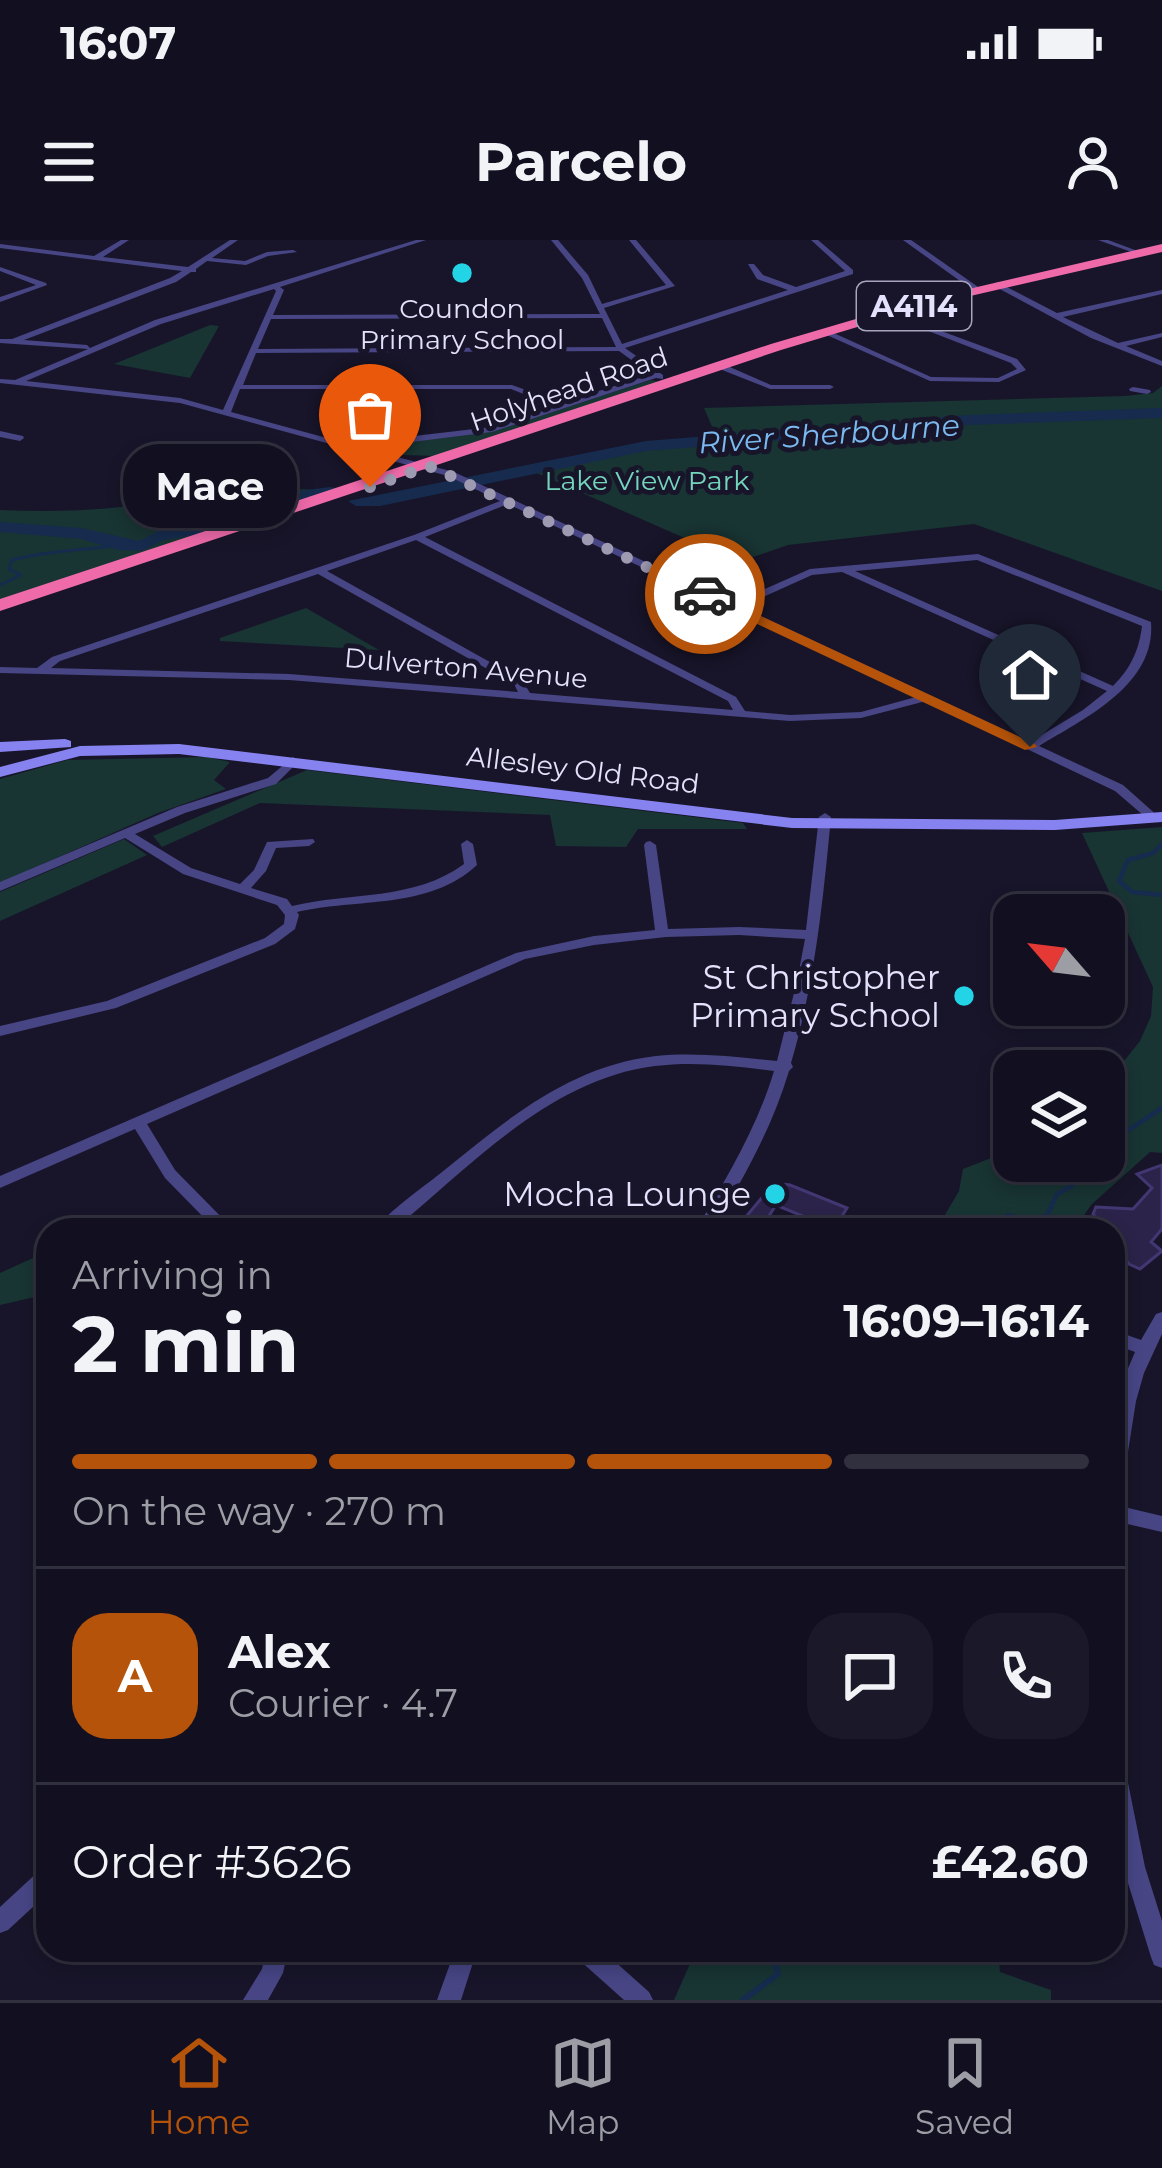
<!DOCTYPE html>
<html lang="en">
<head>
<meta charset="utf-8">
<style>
	body { margin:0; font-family:Montserrat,sans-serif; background:#1b1929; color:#f1f3f6; height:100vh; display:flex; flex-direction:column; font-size:45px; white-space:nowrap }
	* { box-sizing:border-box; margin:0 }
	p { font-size:39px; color:#9c9da5 }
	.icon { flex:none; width:66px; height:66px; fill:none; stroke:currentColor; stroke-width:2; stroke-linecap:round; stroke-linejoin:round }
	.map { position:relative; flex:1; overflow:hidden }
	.drawer { position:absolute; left:36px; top:978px; width:1089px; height:744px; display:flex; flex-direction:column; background:#121020; border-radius:36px; box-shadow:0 6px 18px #0003,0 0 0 3px #31303e }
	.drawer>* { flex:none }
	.needle { width:78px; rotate:298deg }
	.tools { position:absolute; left:993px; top:654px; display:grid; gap:24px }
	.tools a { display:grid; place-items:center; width:132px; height:132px; border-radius:24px; background:#121020; box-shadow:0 6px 18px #0003,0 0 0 3px #31303e; font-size:60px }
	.pin { position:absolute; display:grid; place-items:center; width:102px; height:102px; color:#fff; margin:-123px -51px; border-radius:50% 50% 50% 0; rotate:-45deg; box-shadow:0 0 12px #0007 }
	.pin .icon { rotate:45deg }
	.courier { position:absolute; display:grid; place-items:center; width:120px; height:120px; margin:-60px; border:9px solid #b45309; border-radius:50%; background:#fff; color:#222; box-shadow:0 3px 15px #0007 }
	.bubble { position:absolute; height:84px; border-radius:36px; background:#121020; box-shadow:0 6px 18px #0003,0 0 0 3px #31303e; font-size:39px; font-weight:700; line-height:84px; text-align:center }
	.summary em { font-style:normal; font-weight:700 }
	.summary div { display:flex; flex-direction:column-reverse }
	.summary { display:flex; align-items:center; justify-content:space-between; height:204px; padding:0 36px }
	h1 { font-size:78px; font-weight:700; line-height:90px }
	.bar { display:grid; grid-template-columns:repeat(4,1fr); gap:18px 12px; align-content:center; height:144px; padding:0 36px }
	.bar i { height:15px; border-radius:9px; background:#31303e }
	.bar .selected { background:#b45309 }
	.bar p { grid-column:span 4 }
	.line { display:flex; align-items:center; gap:30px; padding:0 36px; border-top:3px solid #31303e }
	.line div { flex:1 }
	.round { display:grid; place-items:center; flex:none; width:126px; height:126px; border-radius:36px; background:#1b1929 }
	.status { display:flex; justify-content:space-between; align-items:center; height:84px; padding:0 60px; background:#121020; direction:ltr }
	.status svg { height:33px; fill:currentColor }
	header { display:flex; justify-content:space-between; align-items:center; height:156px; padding:0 36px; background:#121020; font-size:54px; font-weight:700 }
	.menu { display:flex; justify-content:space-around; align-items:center; height:168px; border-top:3px solid #31303e; background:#121020; font-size:33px; color:#9c9da5 }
	.menu a { display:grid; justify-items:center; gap:6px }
	.menu .selected { color:#b45309 }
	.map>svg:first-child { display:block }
</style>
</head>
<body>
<div class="status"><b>16:07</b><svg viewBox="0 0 49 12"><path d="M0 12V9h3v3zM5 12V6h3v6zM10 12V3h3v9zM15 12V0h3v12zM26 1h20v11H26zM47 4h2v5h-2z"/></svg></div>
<header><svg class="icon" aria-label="menu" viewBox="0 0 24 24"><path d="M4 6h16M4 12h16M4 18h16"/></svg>Parcelo<svg class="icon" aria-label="person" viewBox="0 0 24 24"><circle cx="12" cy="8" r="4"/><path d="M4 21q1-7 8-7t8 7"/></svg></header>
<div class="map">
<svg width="1162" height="1760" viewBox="0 0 1162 1760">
	<rect width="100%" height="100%" fill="#18152a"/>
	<!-- green -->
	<g fill="#183433">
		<polygon points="210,85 219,86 190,138 114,124"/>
		<polygon points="651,140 661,142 435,216 403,215 380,205 491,192"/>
		<polygon points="1162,146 1162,351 974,284 788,305 739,322 523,227 641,203 716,196 704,168 1125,156 1153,153"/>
		<path d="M212,247l34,17 49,-15 34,1 -329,110v-90c75,3 142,0 212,-23z"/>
		<polygon points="306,368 379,410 220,401 220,398"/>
		<polygon points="207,517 230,522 214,540 226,549 158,573 0,643 0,539 67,520"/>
		<polygon points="307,530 743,583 747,589 638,589 626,607 556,606 550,575 260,563 162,607 153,596"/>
		<polygon points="1162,587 1162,913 1150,912 1091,965 1074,990 936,990 959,951 963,929 1014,909 1014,921 1104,921 1104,846 1140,801 1151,776 1153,747 1082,593"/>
		<polygon points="124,599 147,615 0,681 0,652"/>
		<polygon points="44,1013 48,1054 0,1065 0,1033"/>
		<polygon points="696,1710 998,1710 1000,1732 1051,1750 1051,1760 674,1760"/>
	</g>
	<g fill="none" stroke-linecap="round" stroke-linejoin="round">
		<!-- stream-far2 -->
		<path stroke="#162b4d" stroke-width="3" d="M0,345l21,-10 -12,-6 3,-9c37,-10 69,-9 107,-15"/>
		<!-- stream-far1 -->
		<g stroke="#162b4d" stroke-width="4.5">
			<polyline points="1162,604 1153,613 1128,620 1119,641 1132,652 1162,655"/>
			<polyline points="1104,894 1127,891 1162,868"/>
			<polyline points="996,990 1008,975 1030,981 1047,975 1057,954 1072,946 1072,935 1059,921"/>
		</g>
		<!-- stream -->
		<polyline stroke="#162b4d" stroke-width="6" points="743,1760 778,1734 772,1710"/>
		<!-- river -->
		<g fill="#162b4d" fill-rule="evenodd">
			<polygon points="1162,168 1162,178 969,185 646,211 380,266 356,266 348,261 646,201 969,175"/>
			<polygon points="330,247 336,248 336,256 279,264 222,291 164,300 142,311 119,310 81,299 0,292 0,282 81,288 139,301 159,291 212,283 269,255"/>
		</g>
	</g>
	<!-- building -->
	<g fill="#2b2349" stroke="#433773" stroke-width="3">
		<polygon points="1162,925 1162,989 1151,1002 1162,1011 1140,1029 1129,1024 1116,1007 1113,990 1105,990 1093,974 1096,967 1133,969 1152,948 1137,934"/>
		<polygon points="774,943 790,945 847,968 834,989 776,965 760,990 735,990"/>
	</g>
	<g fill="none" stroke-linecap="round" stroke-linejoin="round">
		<!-- street -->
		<g fill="#474584" fill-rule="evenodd">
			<path d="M121,0h8l-26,17 85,10 42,-27h8l-26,18 33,3 22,-9 26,-2 4,2 -29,4 -22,9 -39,-4 -11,8v3h-5l-15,10 -152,58 63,5 3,3 65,-28 261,-80h10l-146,47 4,3 -11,25 327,-1 -18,-36 -31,-38h7l30,35 14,29 64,-19 -37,-45h7l39,46 -71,22 18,36 166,-54 -31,-11 -9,-15h6l9,11 33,12 49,-16 -34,-31h7l35,30v4l-228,74 38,27v4l-7,-1 -164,54 -129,16 91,24 279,131 77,-34 168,-15 173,68c5,63 -66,96 -112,124l84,39 37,33 -6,4 -4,-1 -35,-30 -189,-90 -65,17 -71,3 -501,-41 -289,-7v-6l37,1 15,-11 362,-122 86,-34 -52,-25 -268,-73 -180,-20v-4l15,1 73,-31 -88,-6v-4h12l158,-61 12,-7 -182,-23v-4l94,12zM274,49l2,2 -53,119 -43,-12 -154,-17 135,-57zM602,78l14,29 -358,2 13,-30zM619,111l32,23 -89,29 -50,-18h-269l13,-32zM240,149h271l43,17 -63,21 -128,15 -3,1v4l-129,-35zM508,264l408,193 -55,15 -71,3 -45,-4 -9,-14 -311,-160zM416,300l312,161 5,9 -203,-17 -8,-13 -195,-109zM977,320l165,66c-3,24 -11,42 -29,60l-258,-115zM842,332l265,119 -24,19 -53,32 -289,-135 71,-32zM318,334l196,110 4,8 -229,-18 -238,-6 9,-7z"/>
			<polygon points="903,0 911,0 981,49 974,51"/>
			<polygon points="1098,0 1108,0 1143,13 1137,14"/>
			<polygon points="0,27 46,43 47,45 0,62 0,57 36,45 0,31"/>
			<polygon points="997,42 1057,73 1162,50 1162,54 1063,77 1118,103 1162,93 1162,97 1126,106 1162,121 1162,126 1091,98 994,46"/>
			<polygon points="887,71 1017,119 1026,130 999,142 930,141 820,92 827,90 931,137 998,138 1017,129 1011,123 887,75"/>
			<polygon points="717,124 723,124 771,145 830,145 834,147 830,149 770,149 717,128"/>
			<polygon points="1133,147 1150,150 1151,152 1147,154 1130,151 1129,149"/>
			<polygon points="0,191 23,196 24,198 20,201 0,197"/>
			<path d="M293,517l6,4 -23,23 -91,29 -50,21 56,34 49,16 14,-14 13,-28 46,-3 2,3 -6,4 -33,2 -10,23 -15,17 36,11 5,7c58,-14 122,-5 172,-42l-3,-20 6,-4 6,4 4,21c-48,45 -120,33 -180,47l2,3 -4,14 -20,15 -159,64 -116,28v-10l107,-25 158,-63 19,-14 1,-9 -8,-10 -94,-31 -58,-36 -125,53v-9l177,-75 91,-29z"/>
			<path d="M825,573l6,4c-8,84 -16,165 -40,246l2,4 -4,4c-17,57 -46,109 -77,159h-16c30,-51 61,-102 78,-159 -39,-5 -79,-10 -119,-5 -105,13 -184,100 -262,164h-19c21,-25 53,-45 78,-66 61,-50 123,-99 204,-108 40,-4 81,1 121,5l20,-80 8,-42 -66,-4 -73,2 -72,8 -69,14 -378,165 28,46 59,60h-18l-51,-52 -30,-49 -135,59v-12l516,-223 78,-17 61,-6 -11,-85 2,-3 4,-1 6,4 12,84 71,-2 67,3 13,-113z"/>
			<polygon points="1162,1072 1162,1094 1144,1133 1136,1161 1127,1218 1124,1267 1162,1276 1162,1292 1123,1283 1122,1307 1120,1313 1113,1315 1113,1187 1126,1133 1135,1112 1113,1104 1113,1090 1141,1100 1156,1074"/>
			<polygon points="1113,1508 1120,1511 1123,1518 1145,1627 1162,1681 1162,1728 1154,1725 1151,1717 1123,1627 1113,1573"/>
			<polygon points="48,1627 48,1653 8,1690 0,1693 0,1667 40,1630"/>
			<polygon points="266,1710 288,1710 283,1733 268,1760 243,1760 262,1729"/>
			<polygon points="455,1710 477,1710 461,1760 437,1760"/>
			<polygon points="574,1710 602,1710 649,1752 653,1760 624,1760 577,1718"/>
		</g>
		<!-- secondary -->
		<g fill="#8683f1" fill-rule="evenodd">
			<polygon points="65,499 71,501 71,507 0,512 0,502"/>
			<polygon points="179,504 792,578 1055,580 1162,572 1162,582 1055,590 792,588 179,514 80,516 0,537 0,527 80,506"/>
		</g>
		<!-- highway -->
		<polygon fill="#ee6aa9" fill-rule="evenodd" points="1162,4 1162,12 927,66 781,110 0,371 0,359 771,104 917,61"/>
	</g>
	<!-- route -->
	<polygon fill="#b45309" points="705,350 1035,504 1037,507 1025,510 700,357"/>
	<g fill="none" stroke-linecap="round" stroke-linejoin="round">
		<!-- done -->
		<polyline stroke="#9d9ab2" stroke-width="12" stroke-dasharray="0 21.6" points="370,247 429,226 705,354"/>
	</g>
	<!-- markers -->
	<g fill="#23d3e6" stroke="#18152a" stroke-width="4.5">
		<circle cx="462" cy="33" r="12"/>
		<circle cx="964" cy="756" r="12"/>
		<circle cx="775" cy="954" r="12"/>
	</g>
	<g text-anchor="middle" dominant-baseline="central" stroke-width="10" stroke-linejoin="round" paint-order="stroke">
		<!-- far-poi labels -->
		<g font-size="27" fill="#e4e1fc" stroke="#18152a">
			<text x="462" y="68">Coundon<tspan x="462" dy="31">Primary School</tspan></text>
		</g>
		<!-- far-street labels -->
		<g font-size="27" fill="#e4e1fc" stroke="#18152a">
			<text transform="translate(569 149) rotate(-19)">Holyhead Road</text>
			<text transform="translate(466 428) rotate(5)">Dulverton Avenue</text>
			<text transform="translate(583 530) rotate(7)">Allesley Old Road</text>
		</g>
		<!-- far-park labels -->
		<g font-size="27" fill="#74d5bd" stroke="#18152a">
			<text x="647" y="240">Lake View Park</text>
		</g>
		<!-- shield labels -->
		<rect fill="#18152a" stroke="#a7a4bd" stroke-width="3" x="857" y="42" width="114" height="48" rx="9"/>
		<g font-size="30" font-weight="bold" fill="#e4e1fc">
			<text x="914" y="66">A4114</text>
		</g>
		<!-- far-water labels -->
		<g font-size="30" font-style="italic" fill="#7bbaf0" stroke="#18152a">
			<text transform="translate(829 194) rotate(-4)">River Sherbourne</text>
		</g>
		<!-- poi labels -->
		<g font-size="33" fill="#e4e1fc" stroke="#18152a" text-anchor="end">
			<text x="940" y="737">St Christopher<tspan x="940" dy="38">Primary School</tspan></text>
			<text x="751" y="954">Mocha Lounge</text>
		</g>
	</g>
</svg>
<div class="tools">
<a><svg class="needle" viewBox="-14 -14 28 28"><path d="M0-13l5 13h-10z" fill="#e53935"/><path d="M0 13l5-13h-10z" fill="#9c9da5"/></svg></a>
<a><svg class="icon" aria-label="layers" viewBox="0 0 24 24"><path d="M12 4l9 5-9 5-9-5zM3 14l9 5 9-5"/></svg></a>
</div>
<div class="pin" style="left:370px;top:247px;background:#ea580c"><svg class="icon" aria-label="bag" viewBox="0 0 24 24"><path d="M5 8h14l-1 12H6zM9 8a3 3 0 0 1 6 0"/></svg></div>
<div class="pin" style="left:1030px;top:507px;background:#1f2937"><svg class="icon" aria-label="home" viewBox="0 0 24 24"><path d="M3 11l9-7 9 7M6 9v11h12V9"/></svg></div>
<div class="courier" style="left:705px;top:354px"><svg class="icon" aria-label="car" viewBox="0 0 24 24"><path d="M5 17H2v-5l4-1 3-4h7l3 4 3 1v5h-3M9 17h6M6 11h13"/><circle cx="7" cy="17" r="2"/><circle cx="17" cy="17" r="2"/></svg></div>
<div class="bubble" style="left:123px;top:204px;width:174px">Mace</div>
<section class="drawer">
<div class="summary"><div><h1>2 min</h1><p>Arriving in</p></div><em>16:09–16:14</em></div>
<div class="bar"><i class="selected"></i><i class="selected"></i><i class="selected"></i><i></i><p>On the way · 270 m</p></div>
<div class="line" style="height:216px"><b class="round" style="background:#b45309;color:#fff">A</b><div><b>Alex</b><p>Courier · 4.7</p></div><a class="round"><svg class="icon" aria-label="chat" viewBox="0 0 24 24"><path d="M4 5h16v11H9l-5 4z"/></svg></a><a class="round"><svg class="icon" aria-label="phone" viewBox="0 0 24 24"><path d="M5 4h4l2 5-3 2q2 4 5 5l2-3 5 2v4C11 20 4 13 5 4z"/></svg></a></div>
<div class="line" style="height:156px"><div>Order #3626</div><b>£42.60</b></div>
</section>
</div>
<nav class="menu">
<a class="selected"><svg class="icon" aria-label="home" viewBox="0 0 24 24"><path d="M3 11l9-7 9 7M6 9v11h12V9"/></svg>Home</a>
<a><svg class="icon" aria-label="map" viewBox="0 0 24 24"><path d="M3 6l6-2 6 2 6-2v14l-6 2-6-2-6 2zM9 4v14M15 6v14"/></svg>Map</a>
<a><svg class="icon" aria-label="saved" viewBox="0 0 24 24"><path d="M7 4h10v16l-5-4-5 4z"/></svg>Saved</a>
</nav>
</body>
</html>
